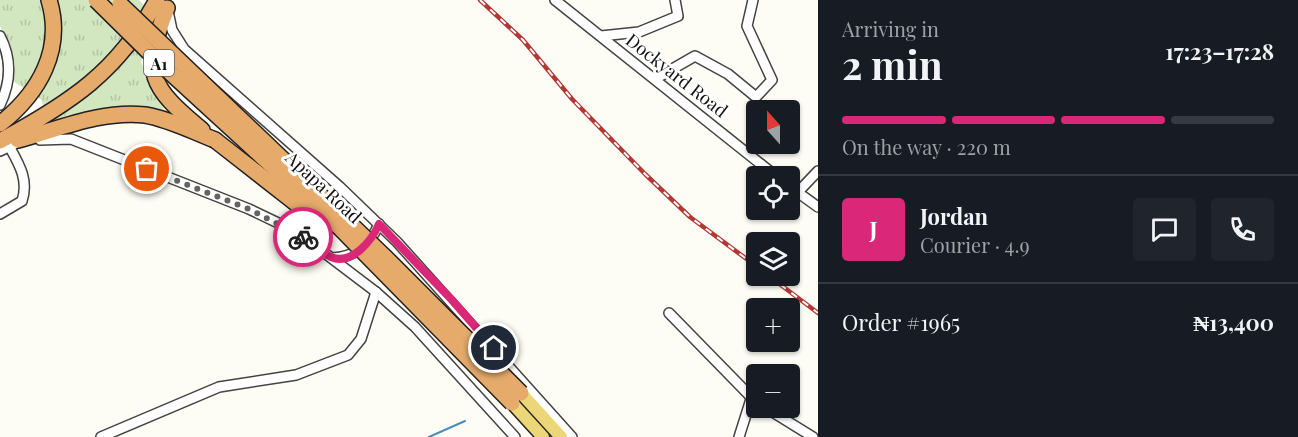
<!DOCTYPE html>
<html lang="en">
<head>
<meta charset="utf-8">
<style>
	body { margin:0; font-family:"Playfair Display",serif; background:#20242c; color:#f1f3f6; height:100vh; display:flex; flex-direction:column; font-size:22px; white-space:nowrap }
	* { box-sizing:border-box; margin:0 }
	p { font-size:20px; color:#9ea1a6 }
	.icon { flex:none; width:33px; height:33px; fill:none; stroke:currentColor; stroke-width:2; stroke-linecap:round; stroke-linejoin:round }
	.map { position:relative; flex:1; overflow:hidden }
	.drawer { display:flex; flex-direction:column; background:#171b24; width:480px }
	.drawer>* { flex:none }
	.needle { width:39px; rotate:339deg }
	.buttons { position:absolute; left:746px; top:100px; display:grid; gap:12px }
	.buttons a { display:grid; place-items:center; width:54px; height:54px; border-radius:6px; background:#171b24; box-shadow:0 2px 4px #0004; font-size:30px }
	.pin { position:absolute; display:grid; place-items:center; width:51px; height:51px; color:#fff; margin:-26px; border:3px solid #fff; border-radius:50%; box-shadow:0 2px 6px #0007 }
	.courier { position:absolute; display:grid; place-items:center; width:60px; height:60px; margin:-30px; border:4px solid #db2777; border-radius:50%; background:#fff; color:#222; box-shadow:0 2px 8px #0007 }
	.overview em { font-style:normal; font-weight:700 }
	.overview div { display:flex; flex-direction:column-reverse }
	.overview { display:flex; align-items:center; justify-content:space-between; height:102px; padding:0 24px }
	h1 { font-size:39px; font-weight:700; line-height:45px }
	.bar { display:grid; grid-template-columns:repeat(4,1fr); gap:9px 6px; align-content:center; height:72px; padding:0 24px }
	.bar i { height:8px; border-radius:4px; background:#363941 }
	.bar .on { background:#db2777 }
	.bar p { grid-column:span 4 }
	.line { display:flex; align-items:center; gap:15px; padding:0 24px; border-top:2px solid #363941 }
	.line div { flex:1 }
	.round { display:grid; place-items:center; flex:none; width:63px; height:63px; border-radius:6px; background:#20242c }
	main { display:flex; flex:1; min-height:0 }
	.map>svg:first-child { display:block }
</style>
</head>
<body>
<main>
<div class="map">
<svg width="818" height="437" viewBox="0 0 818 437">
	<defs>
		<pattern id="grass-tufts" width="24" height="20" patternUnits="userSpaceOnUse" patternTransform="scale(1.5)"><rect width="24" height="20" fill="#d2e6c0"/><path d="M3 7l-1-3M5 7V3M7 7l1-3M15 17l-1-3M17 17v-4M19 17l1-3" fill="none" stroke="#b3c4a4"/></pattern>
	</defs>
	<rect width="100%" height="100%" fill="#fefdf5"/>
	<!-- grass -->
	<polygon fill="url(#grass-tufts)" points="0,0 139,0 153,14 141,63 157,90 166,116 50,127 41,99 13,81 15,65 10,46 0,26"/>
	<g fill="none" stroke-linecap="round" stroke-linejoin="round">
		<!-- stream -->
		<polyline stroke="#4c8bc0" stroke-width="2" points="429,437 465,421"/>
		<defs>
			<g id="minor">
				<polyline points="555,0 777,177"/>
				<polyline points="168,11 172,30 184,49 340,187 397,242 572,437"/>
				<path d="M0,36c12,23 11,46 0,69"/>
				<polyline points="601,36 639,32 678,16 675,0"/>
				<polyline points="655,79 695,56 728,74 756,97 772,80 747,26 753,0"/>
				<polyline points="40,140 71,139 249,209 297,232 376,292 415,327 515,437"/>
				<polyline points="0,151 23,140"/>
				<polyline points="789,186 818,207"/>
				<polyline points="797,193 818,171"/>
				<path d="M0,214l22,-13c7,-21 -3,-37 -13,-55"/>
				<path d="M332,258c23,-1 38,-13 47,-34"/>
				<polyline points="669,313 756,402"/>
				<polyline points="766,408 813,437"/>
				<polyline points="101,437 219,387 296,375 348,355 361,339 376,292"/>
				<polyline points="739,437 751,399"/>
			</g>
			<g id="major">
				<polyline points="521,393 561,437"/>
				<polyline points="512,403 543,437"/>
			</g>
			<g id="highway">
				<path d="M167,8c-26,65 -17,79 35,122"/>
				<path d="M0,124c39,-31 64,-74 49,-124"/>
				<path d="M18,140c41,-11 84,-30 127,-25 24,4 47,16 70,25"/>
				<path d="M0,141c70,-38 118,-69 157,-141"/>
			</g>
		</defs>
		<!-- minor casing -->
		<use href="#minor" stroke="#434343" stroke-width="12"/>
		<!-- major casing -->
		<use href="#major" stroke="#212121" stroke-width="15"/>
		<!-- highway casing -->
		<use href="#highway" stroke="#212121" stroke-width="18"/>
		<!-- minor -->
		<use href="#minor" stroke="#fff" stroke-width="9"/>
		<!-- major -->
		<use href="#major" stroke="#ebd678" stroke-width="12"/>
		<!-- highway -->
		<use href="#highway" stroke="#e6ab6b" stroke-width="15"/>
		<defs>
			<g id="rail">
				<polyline points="480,0 523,40 572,99 645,174 690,217 756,266"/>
				<polyline points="769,276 818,313"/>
			</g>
		</defs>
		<!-- rail casing -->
		<use href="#rail" stroke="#b33735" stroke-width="4.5"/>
		<!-- rail -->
		<use href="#rail" stroke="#fff" stroke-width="2" stroke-dasharray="7" stroke-linecap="butt"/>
		<defs>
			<g id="highway-bridge">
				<polyline points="96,0 161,64 340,228 512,403"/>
				<polyline points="120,4 386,258 521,393"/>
				<polyline points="215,140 316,219"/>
			</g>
		</defs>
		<!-- highway-bridge casing -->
		<use href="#highway-bridge" stroke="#212121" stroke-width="18" stroke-linecap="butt"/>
		<!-- highway-bridge -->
		<use href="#highway-bridge" stroke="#e6ab6b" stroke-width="15"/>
	</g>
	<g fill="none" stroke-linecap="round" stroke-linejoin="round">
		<!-- done -->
		<polyline stroke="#636360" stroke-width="6" stroke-dasharray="0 10.8" points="147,169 249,209 303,237"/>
		<!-- route -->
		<path stroke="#db2777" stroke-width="8" d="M303,237c9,6 18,16 28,20 21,9 41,-17 48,-33l73,76 42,48"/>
	</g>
	<g text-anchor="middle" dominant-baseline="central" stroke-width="6" stroke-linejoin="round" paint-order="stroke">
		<!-- shield labels -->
		<rect fill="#fff" stroke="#585858" stroke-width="1.5" x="144" y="50" width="30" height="26" rx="4.5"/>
		<g font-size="16" font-weight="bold" fill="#101010">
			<text x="159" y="63">A1</text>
		</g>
		<!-- street labels -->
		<g font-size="18" fill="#101010" stroke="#fff">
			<text transform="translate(677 75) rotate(38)">Dockyard Road</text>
			<text transform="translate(324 187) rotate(43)">Apapa Road</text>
		</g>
	</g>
</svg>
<div class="buttons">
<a><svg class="needle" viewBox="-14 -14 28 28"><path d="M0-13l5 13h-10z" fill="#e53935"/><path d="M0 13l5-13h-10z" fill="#9ea1a6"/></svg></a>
<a><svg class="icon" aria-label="locate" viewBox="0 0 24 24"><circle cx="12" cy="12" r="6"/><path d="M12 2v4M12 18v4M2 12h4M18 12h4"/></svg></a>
<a><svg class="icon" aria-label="layers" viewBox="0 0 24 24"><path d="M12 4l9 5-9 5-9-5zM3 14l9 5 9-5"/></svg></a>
<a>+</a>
<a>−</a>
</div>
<div class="pin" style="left:147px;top:169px;background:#ea580c"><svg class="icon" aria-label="bag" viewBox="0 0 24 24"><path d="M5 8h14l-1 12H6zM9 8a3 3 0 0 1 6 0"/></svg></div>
<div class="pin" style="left:494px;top:348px;background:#1f2937"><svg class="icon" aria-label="home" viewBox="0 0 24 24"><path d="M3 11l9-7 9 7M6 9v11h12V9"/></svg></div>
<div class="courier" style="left:303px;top:237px"><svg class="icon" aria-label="bike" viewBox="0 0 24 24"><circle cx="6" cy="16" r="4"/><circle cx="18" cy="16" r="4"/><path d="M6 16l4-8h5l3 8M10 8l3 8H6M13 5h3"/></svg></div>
</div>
<section class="drawer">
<div class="overview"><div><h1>2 min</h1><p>Arriving in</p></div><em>17:23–17:28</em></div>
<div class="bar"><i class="on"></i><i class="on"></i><i class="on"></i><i></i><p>On the way · 220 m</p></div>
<div class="line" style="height:108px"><b class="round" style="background:#db2777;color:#fff">J</b><div><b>Jordan</b><p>Courier · 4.9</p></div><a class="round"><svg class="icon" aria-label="chat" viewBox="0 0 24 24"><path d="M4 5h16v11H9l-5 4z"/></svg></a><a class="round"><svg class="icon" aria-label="phone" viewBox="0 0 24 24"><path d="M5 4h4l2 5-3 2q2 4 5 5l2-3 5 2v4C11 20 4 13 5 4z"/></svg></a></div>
<div class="line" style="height:78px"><div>Order #1965</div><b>₦13,400</b></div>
</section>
</main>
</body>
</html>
